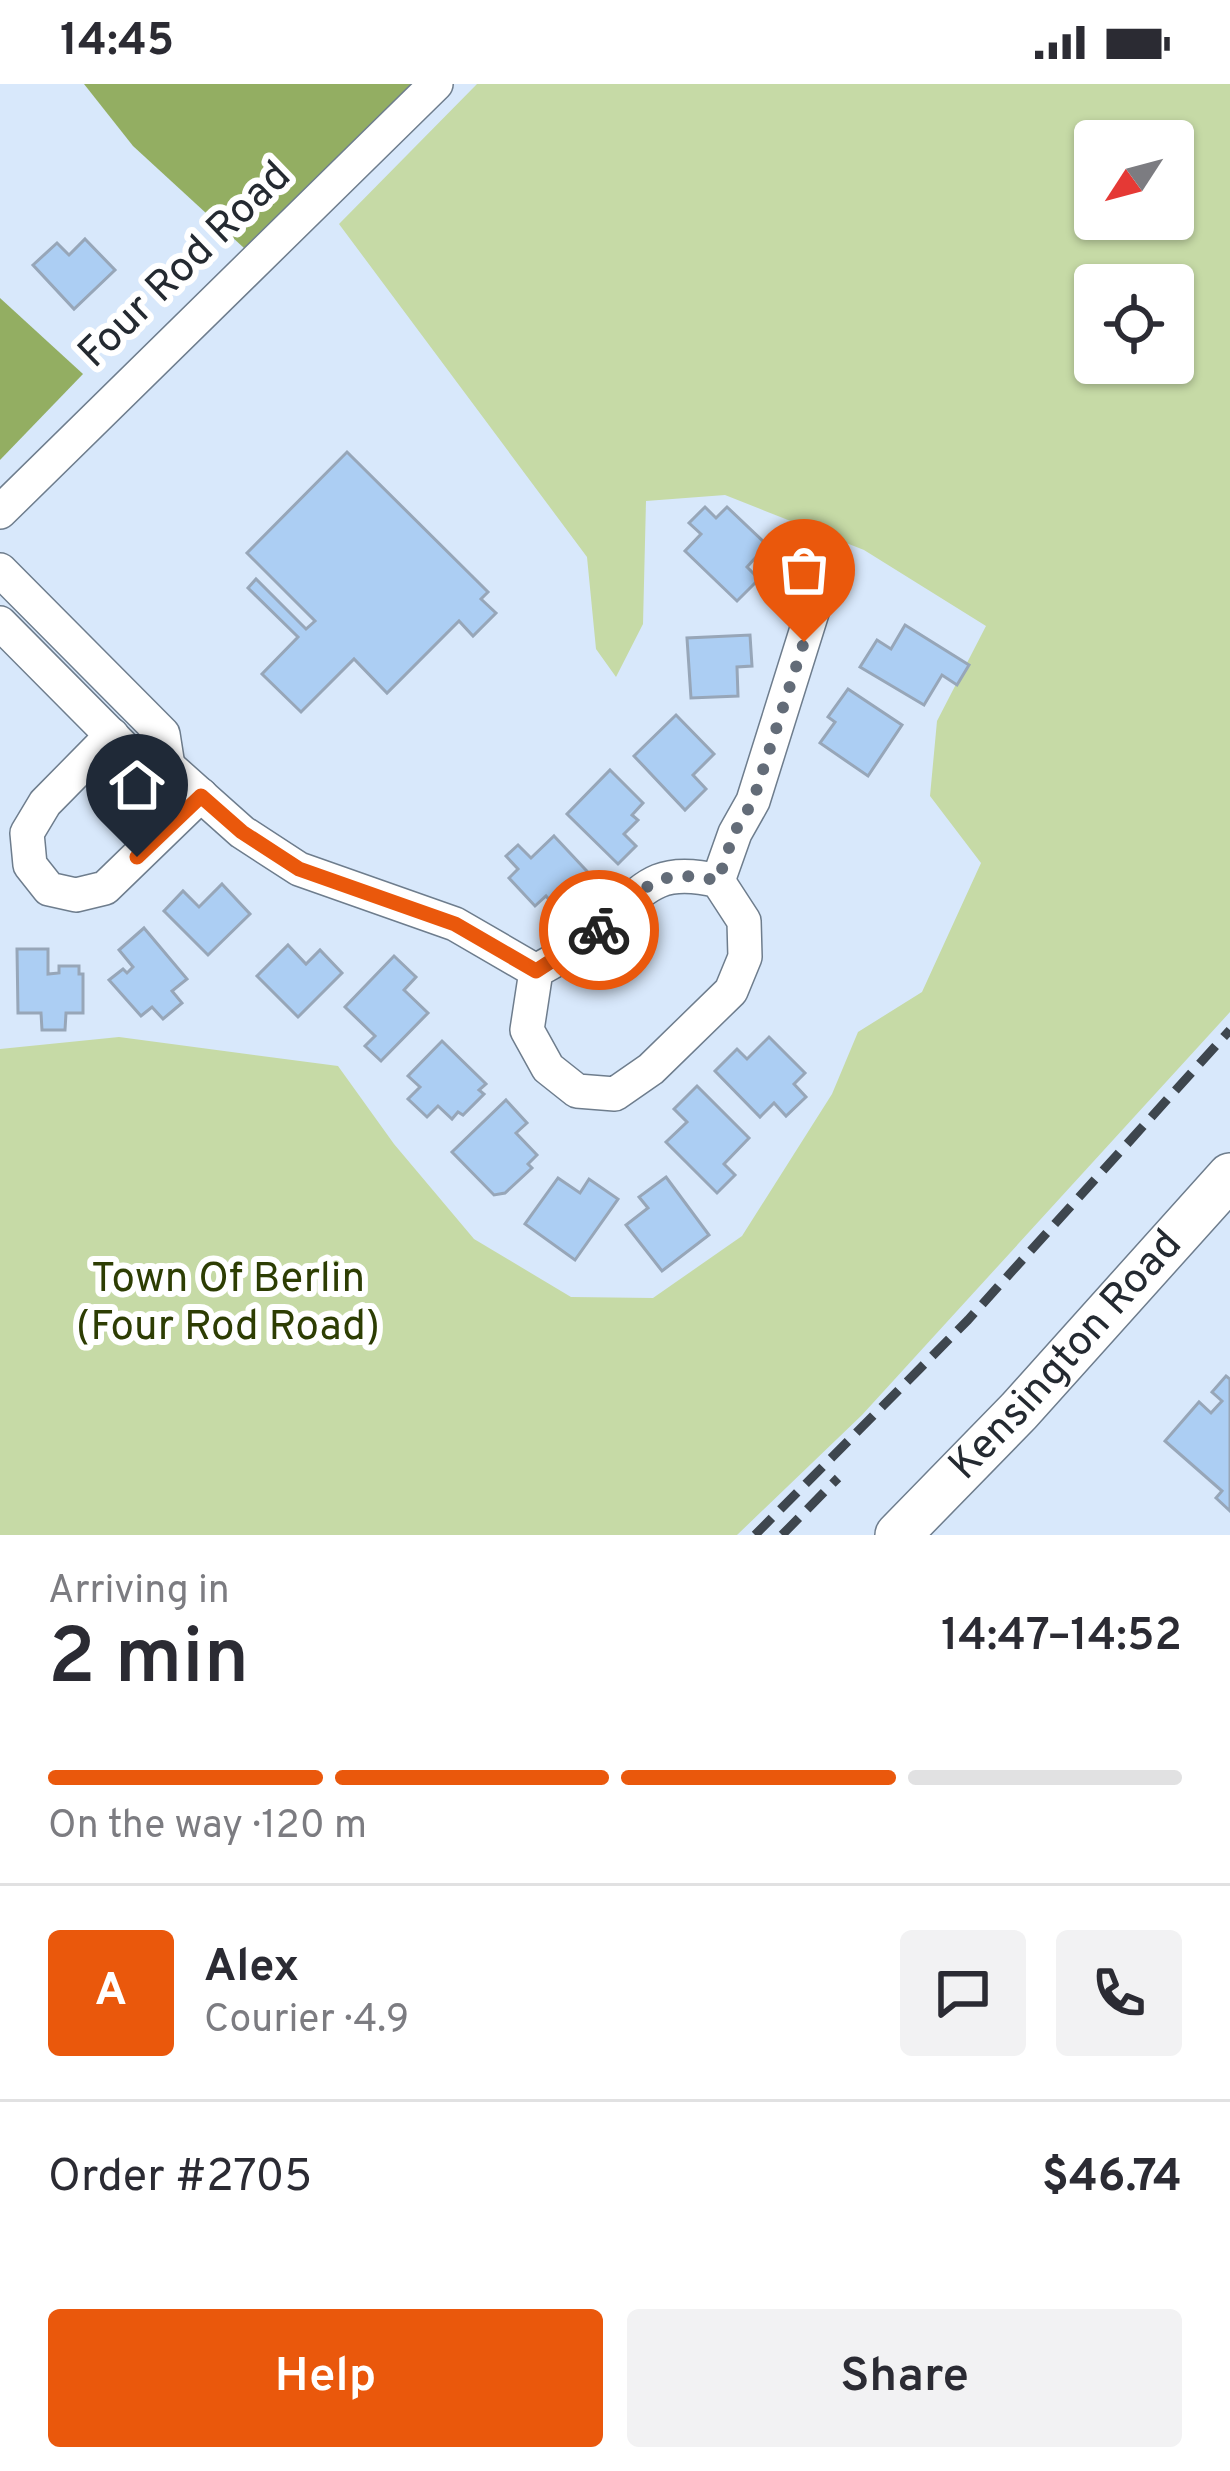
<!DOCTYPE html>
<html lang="en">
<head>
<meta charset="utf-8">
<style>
	body { margin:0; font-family:Overpass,sans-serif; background:#f2f2f3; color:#2b2b33; height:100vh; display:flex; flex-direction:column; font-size:45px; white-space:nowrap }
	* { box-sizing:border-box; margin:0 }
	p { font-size:39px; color:#7c7c81 }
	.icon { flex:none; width:66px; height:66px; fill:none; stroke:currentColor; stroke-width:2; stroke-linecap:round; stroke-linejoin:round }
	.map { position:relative; height:1451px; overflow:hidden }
	.panel { display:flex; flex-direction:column; background:#fff; flex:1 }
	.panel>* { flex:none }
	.needle { width:78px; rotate:234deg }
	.controls { position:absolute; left:1074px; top:36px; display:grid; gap:24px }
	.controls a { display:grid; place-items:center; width:120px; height:120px; border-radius:12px; background:#fff; box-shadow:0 3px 9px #0004; font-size:60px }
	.pin { position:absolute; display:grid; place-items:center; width:102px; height:102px; color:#fff; margin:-123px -51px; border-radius:50% 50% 50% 0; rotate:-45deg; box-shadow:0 0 12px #0007 }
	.pin .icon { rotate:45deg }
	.courier { position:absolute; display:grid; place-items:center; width:120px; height:120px; margin:-60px; border:9px solid #ea580c; border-radius:50%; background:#fff; color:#222; box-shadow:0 3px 15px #0007 }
	.head em { font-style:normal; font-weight:600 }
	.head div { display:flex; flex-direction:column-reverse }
	.head { display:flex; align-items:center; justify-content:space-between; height:204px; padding:0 48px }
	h1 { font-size:78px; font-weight:600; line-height:90px }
	.bar { display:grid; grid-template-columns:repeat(4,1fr); gap:18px 12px; align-content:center; height:144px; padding:0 48px }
	.bar i { height:15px; border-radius:9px; background:#e1e1e2 }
	.bar .current { background:#ea580c }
	.bar p { grid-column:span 4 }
	.line { display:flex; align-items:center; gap:30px; padding:0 48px; border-top:3px solid #e1e1e2 }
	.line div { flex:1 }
	.round { display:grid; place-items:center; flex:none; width:126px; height:126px; border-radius:12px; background:#f2f2f3 }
	.primary-button { display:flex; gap:24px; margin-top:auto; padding:24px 48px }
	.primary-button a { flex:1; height:138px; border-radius:12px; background:#ea580c; color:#fff; font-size:48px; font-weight:600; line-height:138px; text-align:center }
	.primary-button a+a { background:#f2f2f3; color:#2b2b33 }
	.status { display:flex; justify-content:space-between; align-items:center; height:84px; padding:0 60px; background:#fff; direction:ltr }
	.status svg { height:33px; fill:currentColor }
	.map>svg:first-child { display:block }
</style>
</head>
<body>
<div class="status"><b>14:45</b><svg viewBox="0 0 49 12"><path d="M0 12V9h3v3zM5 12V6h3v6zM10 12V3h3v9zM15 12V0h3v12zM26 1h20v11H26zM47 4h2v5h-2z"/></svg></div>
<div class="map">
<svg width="1230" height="1451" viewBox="0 0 1230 1451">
	<rect width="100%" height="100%" fill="#d8e8fb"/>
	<!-- green -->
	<path fill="#c6daa6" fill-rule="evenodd" d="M477,0h753v928l-368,403 -125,120h-737v-486l119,-12 219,29 56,78 80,95 97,58 82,1 89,-62 90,-142 26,-62 64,-40 59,-129 -51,-67 7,-75 49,-95 -122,-76 -139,-55 -79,6 -3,123 -27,53 -20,-28 -9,-92 -248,-333zM1095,57h78v78h-78zM1095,201h78v78h-78z"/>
	<!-- forest -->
	<g fill="#93ae62">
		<polygon points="84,0 415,0 244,164 133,62"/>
		<polygon points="0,214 83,290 0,376"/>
	</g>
	<!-- building -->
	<g fill="#accef3" stroke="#97a6b8" stroke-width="3">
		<polygon points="85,155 115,186 74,225 33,181 57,159 69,171"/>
		<polygon points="347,368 488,508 481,515 496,529 473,552 459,537 387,609 354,575 301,628 262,590 298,553 248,504 256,495 306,545 315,537 247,469"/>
		<polygon points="705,423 716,434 727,423 767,461 747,483 759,495 737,517 685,467 701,450 689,439"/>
		<polygon points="905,541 969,581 957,601 942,591 924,621 860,583 877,556 891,565"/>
		<polygon points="750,551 752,582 737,583 738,612 691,614 687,554"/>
		<polygon points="848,605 902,641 868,692 820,659 835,638 828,633"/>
		<polygon points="676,631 714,670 693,691 706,705 685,726 634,672"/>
		<polygon points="610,686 643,719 632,731 638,736 624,750 636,762 618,780 567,730"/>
		<polygon points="554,752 598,799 575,821 562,807 551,818 546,812 535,822 509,794 518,785 506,772 518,761 531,774"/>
		<polygon points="222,800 250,830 208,871 164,827 183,807 199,823"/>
		<polygon points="144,844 187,895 172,907 182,919 163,935 152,923 141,932 109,896 123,885 127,889 133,883 119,866"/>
		<polygon points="288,861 306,880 320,866 342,889 298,933 257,892"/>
		<polygon points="17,865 48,865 48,890 59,889 59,882 79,882 79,890 83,890 83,929 66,929 65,946 42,946 41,929 18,929"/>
		<polygon points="394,872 416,893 404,906 428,929 381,977 365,962 375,952 345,923"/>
		<polygon points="769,953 805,989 794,1000 806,1013 786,1032 774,1019 760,1033 715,987 737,965 747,975"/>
		<polygon points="442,957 486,1000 479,1006 484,1010 463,1031 458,1028 452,1035 438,1022 427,1033 408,1015 420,1003 408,992"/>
		<polygon points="697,1002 749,1054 724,1080 735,1091 717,1109 666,1058 687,1038 674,1025"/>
		<polygon points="506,1016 527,1039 516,1049 537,1071 528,1080 532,1084 505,1109 494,1111 452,1068"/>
		<polygon points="666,1093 709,1151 662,1187 626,1141 648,1124 639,1113"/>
		<polygon points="558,1094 580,1109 589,1095 618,1115 575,1176 525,1140"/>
		<polygon points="1226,1292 1230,1295 1230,1427 1216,1414 1222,1407 1165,1357 1199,1318 1211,1329 1222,1317 1212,1308"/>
	</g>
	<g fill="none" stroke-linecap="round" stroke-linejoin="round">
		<defs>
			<g id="street">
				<polyline points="0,428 436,0"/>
				<polyline points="0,486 163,650 168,682 131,671 0,539"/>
				<polyline points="112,651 45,719 27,749 30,781 49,805 76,811 105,804 201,711"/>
				<path d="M168,682l74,66 57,37 156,55 81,47 -9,59 21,38 29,23 38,3 36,-25 80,-78 14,-34 -1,-36 -26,-40c-69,-17 -77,14 -124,54 -17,14 -39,25 -58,36"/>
				<polyline points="718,797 735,749 753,717 815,519"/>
			</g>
			<g id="secondary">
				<path id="s1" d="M898,1451l121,-124 211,-235"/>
			</g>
		</defs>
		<!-- street casing -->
		<use href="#street" stroke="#6e7d8d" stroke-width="36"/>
		<!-- secondary casing -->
		<use href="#secondary" stroke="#6e7d8d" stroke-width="48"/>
		<!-- street -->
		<use href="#street" stroke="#fff" stroke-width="33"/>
		<!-- secondary -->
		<use href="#secondary" stroke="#fff" stroke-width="45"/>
		<!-- rail -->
		<g stroke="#3e464e" stroke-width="9" stroke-dasharray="24 12" stroke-linecap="butt">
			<polyline points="755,1451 968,1236 1230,946"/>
			<polyline points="782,1451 838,1394"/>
		</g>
	</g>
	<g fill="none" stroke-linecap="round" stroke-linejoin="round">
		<!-- done -->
		<path stroke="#636c78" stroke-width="12" stroke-dasharray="0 21.6" d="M599,846c44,-40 55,-65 119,-49l16,-48 19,-32 51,-159"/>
		<!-- route -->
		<polyline stroke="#ea580c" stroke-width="15" points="137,773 201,712 242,748 299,785 455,840 536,887 599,846"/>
	</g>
	<g text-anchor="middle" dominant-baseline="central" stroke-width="12" stroke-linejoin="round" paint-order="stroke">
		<!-- street labels -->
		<g font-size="42" fill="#242a31" stroke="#fff">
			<text transform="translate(186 182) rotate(-44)">Four Rod Road</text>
			<text stroke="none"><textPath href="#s1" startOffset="246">Kensington Road</textPath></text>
		</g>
		<!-- park labels -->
		<g font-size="42" fill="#2d3d03" stroke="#fff">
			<text x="228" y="1196">Town Of Berlin<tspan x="228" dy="48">(Four Rod Road)</tspan></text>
		</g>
	</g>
</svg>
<div class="controls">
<a><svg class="needle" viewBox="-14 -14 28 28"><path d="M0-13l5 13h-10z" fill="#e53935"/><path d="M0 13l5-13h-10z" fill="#7c7c81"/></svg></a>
<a><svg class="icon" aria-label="locate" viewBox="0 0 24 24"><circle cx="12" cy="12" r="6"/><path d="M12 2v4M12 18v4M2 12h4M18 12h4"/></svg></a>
</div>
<div class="pin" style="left:804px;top:558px;background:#ea580c"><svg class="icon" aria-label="bag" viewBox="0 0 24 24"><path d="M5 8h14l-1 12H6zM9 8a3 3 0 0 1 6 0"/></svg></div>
<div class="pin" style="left:137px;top:773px;background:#1f2937"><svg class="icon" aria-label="home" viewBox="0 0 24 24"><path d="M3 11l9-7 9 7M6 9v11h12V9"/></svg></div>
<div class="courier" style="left:599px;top:846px"><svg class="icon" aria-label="bike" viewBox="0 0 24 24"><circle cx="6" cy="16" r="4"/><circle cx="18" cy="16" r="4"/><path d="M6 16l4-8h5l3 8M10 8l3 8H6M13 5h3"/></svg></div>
</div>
<section class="panel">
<div class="head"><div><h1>2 min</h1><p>Arriving in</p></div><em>14:47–14:52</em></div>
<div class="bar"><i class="current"></i><i class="current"></i><i class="current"></i><i></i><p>On the way · 120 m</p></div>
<div class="line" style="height:216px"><b class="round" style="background:#ea580c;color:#fff">A</b><div><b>Alex</b><p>Courier · 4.9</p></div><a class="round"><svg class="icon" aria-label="chat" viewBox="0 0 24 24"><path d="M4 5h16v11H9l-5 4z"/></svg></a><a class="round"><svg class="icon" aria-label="phone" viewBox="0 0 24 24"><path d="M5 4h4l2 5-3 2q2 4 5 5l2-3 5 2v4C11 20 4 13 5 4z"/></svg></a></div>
<div class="line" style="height:156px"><div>Order #2705</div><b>$46.74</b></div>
<div class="primary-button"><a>Help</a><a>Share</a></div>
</section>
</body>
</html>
